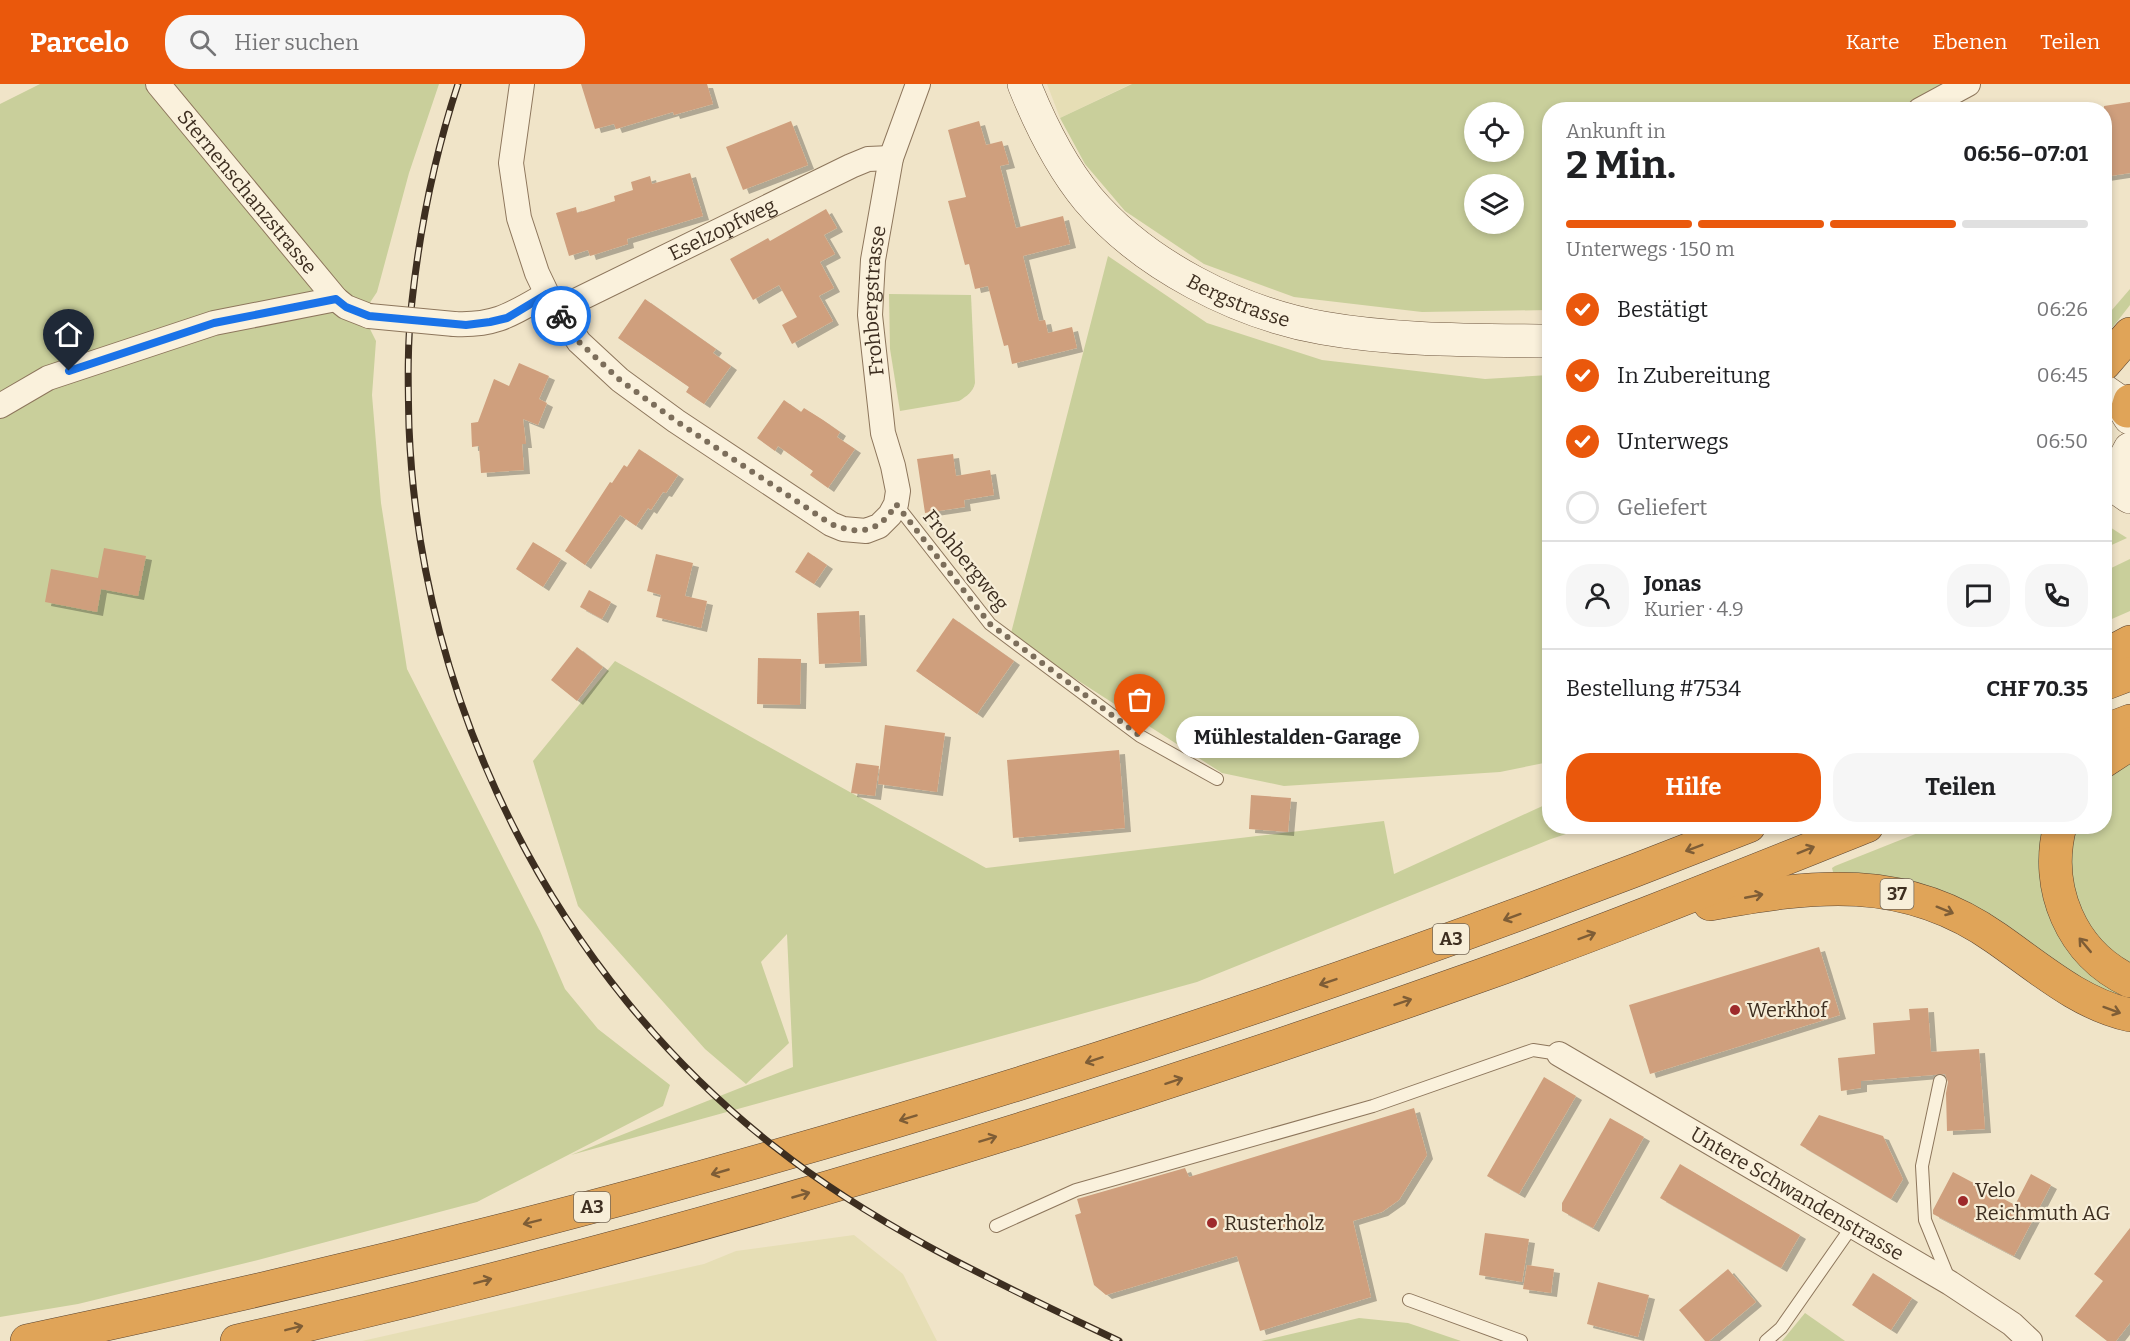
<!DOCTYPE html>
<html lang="de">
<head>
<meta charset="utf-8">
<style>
	body { margin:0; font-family:Bitter,serif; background:#f6f6f6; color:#202124; height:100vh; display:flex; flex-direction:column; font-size:22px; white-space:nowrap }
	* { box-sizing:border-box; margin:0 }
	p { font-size:20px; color:#757577 }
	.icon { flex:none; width:33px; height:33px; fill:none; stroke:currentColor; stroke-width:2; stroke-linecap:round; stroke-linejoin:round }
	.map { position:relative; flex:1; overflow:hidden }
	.panel { position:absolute; left:1542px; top:18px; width:570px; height:732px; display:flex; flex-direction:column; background:#fff; border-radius:24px; box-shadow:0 3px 9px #0003 }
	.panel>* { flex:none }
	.buttons { position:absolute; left:1464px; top:18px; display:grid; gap:12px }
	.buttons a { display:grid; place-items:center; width:60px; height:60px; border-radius:50%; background:#fff; box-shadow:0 3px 9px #0003; font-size:30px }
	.pin { position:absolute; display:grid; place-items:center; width:51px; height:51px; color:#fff; margin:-62px -26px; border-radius:50% 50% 50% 0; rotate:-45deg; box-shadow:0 0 6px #0007 }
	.pin .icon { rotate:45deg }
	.courier { position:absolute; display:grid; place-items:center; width:60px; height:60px; margin:-30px; border:4px solid #1a73e8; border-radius:50%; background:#fff; color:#222; box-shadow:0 2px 8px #0007 }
	.bubble { position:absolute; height:42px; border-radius:21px; background:#fff; box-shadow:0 3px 9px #0003; font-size:20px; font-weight:700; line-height:42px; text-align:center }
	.head em { font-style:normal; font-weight:700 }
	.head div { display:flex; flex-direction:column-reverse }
	.head { display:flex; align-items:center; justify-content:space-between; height:102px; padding:0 24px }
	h1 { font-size:39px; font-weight:700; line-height:45px }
	.bar { display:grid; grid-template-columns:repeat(4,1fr); gap:9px 6px; align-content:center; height:72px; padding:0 24px }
	.bar i { height:8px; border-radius:4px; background:#e0e0e0 }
	.bar .selected { background:#ea580c }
	.bar p { grid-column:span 4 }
	.line { display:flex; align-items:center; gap:15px; padding:0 24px; border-top:2px solid #e0e0e0 }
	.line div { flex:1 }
	.round { display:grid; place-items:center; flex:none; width:63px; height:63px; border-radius:24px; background:#f6f6f6 }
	ol { padding:0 24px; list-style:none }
	li { display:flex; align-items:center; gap:18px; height:66px }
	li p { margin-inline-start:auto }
	li .icon { padding:6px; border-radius:50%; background:#ea580c; color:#fff; stroke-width:4 }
	li:last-child { color:#757577 }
	li i { width:33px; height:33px; border:3px solid #e0e0e0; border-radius:50% }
	.action { display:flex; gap:12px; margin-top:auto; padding:12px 24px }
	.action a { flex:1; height:69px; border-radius:24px; background:#ea580c; color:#fff; font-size:24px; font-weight:700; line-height:69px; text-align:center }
	.action a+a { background:#f6f6f6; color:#202124 }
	header { display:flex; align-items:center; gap:36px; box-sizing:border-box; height:84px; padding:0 30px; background:#ea580c; color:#fff }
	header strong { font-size:28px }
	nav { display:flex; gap:33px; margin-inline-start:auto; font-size:21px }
	.search { width:420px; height:54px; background:#f6f6f6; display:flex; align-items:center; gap:15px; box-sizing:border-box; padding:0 21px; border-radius:24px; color:#757577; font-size:22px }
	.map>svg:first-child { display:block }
</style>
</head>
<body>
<header>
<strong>Parcelo</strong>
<div class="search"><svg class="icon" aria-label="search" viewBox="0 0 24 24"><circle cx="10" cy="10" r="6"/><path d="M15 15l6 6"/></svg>Hier suchen</div>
<nav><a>Karte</a><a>Ebenen</a><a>Teilen</a></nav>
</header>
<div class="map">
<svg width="2130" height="1257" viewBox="0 0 2130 1257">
	<defs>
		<filter id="shadow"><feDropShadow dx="6" dy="4" stdDeviation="0" flood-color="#0004"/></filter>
	</defs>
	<rect width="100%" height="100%" fill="#f0e4c8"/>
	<!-- farmland -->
	<g fill="#e6deb5">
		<polygon points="1047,0 1131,0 1060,34"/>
		<polygon points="854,1151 903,1190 937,1257 362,1257 704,1180 736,1167"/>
	</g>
	<!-- green -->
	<g fill="#c9cf9b" fill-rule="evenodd">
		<polygon points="40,0 439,0 409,89 377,208 369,220 368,241 376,257 372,311 381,419 407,585 540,847 565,905 598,945 670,1001 663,1022 477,1118 258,1176 78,1220 0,1233 0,20"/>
		<path d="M1132,0h819l-51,25 -350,1 -1,200 -127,2 -128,-15 -90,-33 -79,-53 -40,-47 -25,-46zM1474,28h40v40h-40zM1474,100h40v40h-40z"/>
		<polygon points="1108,172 1207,239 1322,276 1485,295 1549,291 1549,678 1500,688 1284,702 1222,689 1010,553"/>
		<polygon points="2130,205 2130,221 2105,253 2105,234"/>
		<path d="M889,210l82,1 4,88c-2,9 -8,13 -16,18l-59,10 -10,-62z"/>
		<polygon points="2104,440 2105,440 2127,454 2105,464"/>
		<polygon points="2130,475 2130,527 2105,538 2105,487"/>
		<polygon points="615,577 986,784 1384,737 1394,790 1549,719 1550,742 1587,743 1551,755 1197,898 571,1071 793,983 787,850 761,878 789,959 746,1000 705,965 578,822 533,677"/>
		<polygon points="2130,676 2130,920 1833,788 1832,784 1835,782 1933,743 2104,742 2105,680"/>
		<polygon points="1805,1229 1845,1257 1782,1257"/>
		<polygon points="1359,1234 1408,1239 1461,1257 1261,1257"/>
	</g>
	<!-- building -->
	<g fill="#cf9f7d" filter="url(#shadow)">
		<polygon points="581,0 707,0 713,20 674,31 673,28 616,45 614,40 595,45"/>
		<polygon points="2130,18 2130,89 2104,93 2104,22"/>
		<polygon points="791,37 808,81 743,106 726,63"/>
		<polygon points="979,37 986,61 1002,57 1009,80 1000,82 1016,144 1063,132 1070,160 1023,172 1039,237 1045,236 1048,249 1072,243 1077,264 1012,280 1008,261 1004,262 988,202 975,205 969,180 965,181 948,117 966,113 948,46"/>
		<polygon points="690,89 703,132 627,155 628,160 590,172 588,166 569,172 556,129 576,123 577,129 615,117 614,112 633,106 631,98 650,92 652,100"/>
		<polygon points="826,125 837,144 824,151 835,170 820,178 834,204 819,212 833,237 792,260 782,241 797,233 779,201 753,216 730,175 768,154 770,157"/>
		<polygon points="645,215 716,265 713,269 731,282 704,320 686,308 689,303 618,254"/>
		<polygon points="519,279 549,292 539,315 547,319 538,341 523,335 526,360 522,360 524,386 481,389 479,362 472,363 471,339 478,338 494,295 509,302"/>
		<polygon points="784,316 801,328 804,324 823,336 840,348 837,353 855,365 828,404 810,391 813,387 778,362 775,367 757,354"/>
		<polygon points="639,365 678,391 666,409 663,408 651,426 648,424 636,442 620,431 585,481 565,467 610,398 612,399 624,381 627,383"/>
		<polygon points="953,370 956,392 990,386 994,411 964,416 965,423 925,429 917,375"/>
		<polygon points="533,458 561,475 543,503 516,485"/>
		<polygon points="104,464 146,472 138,512 101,505 97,528 45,518 51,485 98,494"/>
		<polygon points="808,468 827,481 814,500 795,488"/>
		<polygon points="656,470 693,479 685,512 707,517 701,544 656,533 661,511 647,507"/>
		<polygon points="589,506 611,518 602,535 580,523"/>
		<polygon points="859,527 861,578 819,580 817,529"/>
		<polygon points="953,534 1014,577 977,630 916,587"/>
		<polygon points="577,563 603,583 577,617 551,596"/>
		<polygon points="758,574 801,575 800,621 757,620"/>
		<polygon points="885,641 945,649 937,708 878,700"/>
		<polygon points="1119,666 1125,744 1013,754 1007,676"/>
		<polygon points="856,679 879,682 875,712 851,709"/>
		<polygon points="1251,711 1291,714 1288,748 1249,745"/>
		<polygon points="1819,863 1840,931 1650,990 1629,921"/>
		<polygon points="1928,924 1931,968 1979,965 1985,1045 1947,1047 1946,1009 1948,998 1945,990 1861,997 1861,1004 1841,1007 1838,974 1875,970 1873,939 1910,936 1909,925"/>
		<polygon points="1544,993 1576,1012 1519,1110 1487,1092"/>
		<polygon points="1414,1024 1427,1071 1399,1116 1382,1128 1353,1137 1371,1213 1260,1247 1237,1172 1106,1211 1094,1201 1075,1131 1081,1129 1077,1115 1185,1084 1189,1093"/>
		<polygon points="1819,1031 1883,1052 1903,1095 1891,1115 1800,1061"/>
		<polygon points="1610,1034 1644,1053 1593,1144 1562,1127 1562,1119"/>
		<polygon points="1680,1080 1800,1151 1781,1184 1660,1114"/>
		<polygon points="1953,1088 2015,1121 2031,1090 2051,1101 2014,1172 1933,1130 1933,1126"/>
		<polygon points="2130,1144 2130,1239 2116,1257 2107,1257 2075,1232 2103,1197 2094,1190"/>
		<polygon points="1485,1149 1529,1155 1522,1198 1479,1191"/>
		<polygon points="1527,1181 1554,1185 1551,1209 1523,1205"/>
		<polygon points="1728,1185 1756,1218 1709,1257 1705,1257 1679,1226"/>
		<polygon points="1873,1189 1912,1214 1891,1246 1852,1221"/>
		<polygon points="1598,1198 1649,1211 1638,1253 1587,1240"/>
	</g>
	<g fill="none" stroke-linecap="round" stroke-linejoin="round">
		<defs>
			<g id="service">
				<polyline points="896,420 990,540 1140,652 1217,695"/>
				<polyline points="1940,997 1922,1082 1925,1136 1949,1195"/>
				<polyline points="996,1142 1076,1106 1373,1022 1533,966 1559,970"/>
				<polyline points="1409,1216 1521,1257"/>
				<polyline points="1766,1257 1781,1244 1853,1141"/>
			</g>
			<g id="minor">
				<path id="s1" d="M158,0l178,215 10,8 23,9"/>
				<path id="s2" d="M522,0l-11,79 8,55 18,55 10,21 32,48 41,38 56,41 155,103 12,5 23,2 13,-5 11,-11 6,-11 2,-13 -5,-25 -10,-33 -13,-118 3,-55 18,-102 27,-74"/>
				<polyline points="1920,26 1968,0"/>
				<path id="s3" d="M557,226l294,-144 17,-7 23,-1"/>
				<path d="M454,240c42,2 58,-10 93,-30"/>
				<polyline points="0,322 48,294 214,239 336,215"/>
				<path id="s4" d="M1559,970l391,229 62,41 18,17"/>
			</g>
			<g id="secondary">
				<path id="s5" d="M1024,0c16,40 36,81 64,115 56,66 150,114 235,129 74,13 151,12 227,13"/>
				<polyline points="2104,307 2120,318 2130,334"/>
				<polyline points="2104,393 2122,380 2130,365"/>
				<polyline points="2104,395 2130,413"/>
			</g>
			<g id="motorway">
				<polyline points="2104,280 2130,250"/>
				<polyline points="2127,327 2130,317"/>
				<polyline points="2104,572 2130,558"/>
				<polyline points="2104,600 2130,590"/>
				<polyline points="2104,647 2130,637"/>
				<polyline points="2104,677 2130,660"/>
				<path d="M2060,742c-16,62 11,127 70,155"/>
				<path d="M1710,820c104,-19 194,-31 286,34 42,29 83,66 134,77"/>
				<path d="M27,1257c587,-123 1164,-294 1722,-515"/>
				<path d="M237,1257c422,-95 837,-221 1245,-366 129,-46 257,-98 385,-149"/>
			</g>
		</defs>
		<!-- service casing -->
		<use href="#service" stroke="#8d765c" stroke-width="14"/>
		<!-- minor casing -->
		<use href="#minor" stroke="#8d765c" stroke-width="26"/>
		<!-- secondary casing -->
		<use href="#secondary" stroke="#6f573f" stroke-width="34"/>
		<!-- motorway casing -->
		<use href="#motorway" stroke="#5b4430" stroke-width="34"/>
		<!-- service -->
		<use href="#service" stroke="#faf1dc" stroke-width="12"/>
		<!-- minor -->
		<use href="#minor" stroke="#faf1dc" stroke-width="24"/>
		<!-- secondary -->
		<use href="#secondary" stroke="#faf1dc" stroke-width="33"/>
		<!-- motorway -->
		<use href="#motorway" stroke="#e0a458" stroke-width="33"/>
		<defs>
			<path id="rail" d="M458,0c-23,70 -38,143 -46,217 -5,41 -4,85 -3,126 11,279 146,548 366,720 104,82 225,137 344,194"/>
		</defs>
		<!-- rail casing -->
		<use href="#rail" stroke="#3d2e20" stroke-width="7"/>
		<!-- rail -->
		<use href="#rail" stroke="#f7eed8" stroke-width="4.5" stroke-dasharray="14" stroke-linecap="butt"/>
		<defs>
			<polyline id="minor-bridge" points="369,232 454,240"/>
		</defs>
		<!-- minor-bridge casing -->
		<use href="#minor-bridge" stroke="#8d765c" stroke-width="26" stroke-linecap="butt"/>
		<!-- minor-bridge -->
		<use href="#minor-bridge" stroke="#faf1dc" stroke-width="24"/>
	</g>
	<!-- one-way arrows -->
	<defs><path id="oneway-shaft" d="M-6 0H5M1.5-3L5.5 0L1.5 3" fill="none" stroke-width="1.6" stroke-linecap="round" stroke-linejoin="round" transform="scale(1.5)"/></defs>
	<g stroke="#7e5d36">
		<use href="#oneway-shaft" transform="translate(1694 764) rotate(159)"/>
		<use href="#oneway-shaft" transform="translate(1806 766) rotate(-22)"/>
		<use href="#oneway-shaft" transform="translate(1754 812) rotate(-11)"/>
		<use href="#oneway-shaft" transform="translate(1945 826) rotate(22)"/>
		<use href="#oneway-shaft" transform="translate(1512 833) rotate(160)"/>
		<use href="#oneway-shaft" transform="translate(1587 852) rotate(-20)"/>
		<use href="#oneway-shaft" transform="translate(2085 861) rotate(-130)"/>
		<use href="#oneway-shaft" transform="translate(1328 898) rotate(161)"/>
		<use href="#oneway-shaft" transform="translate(1403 918) rotate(-19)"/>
		<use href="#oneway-shaft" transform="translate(2112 926) rotate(20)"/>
		<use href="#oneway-shaft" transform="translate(1094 976) rotate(162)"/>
		<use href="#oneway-shaft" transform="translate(1174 997) rotate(-18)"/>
		<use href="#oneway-shaft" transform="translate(908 1034) rotate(163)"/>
		<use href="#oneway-shaft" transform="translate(988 1055) rotate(-17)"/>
		<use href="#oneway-shaft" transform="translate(720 1088) rotate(164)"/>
		<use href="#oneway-shaft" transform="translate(801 1111) rotate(-16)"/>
		<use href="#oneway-shaft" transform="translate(532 1138) rotate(166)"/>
		<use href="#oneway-shaft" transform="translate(483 1197) rotate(-15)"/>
		<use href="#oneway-shaft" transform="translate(294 1244) rotate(-14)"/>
	</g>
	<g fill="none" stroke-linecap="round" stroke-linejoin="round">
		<!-- done -->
		<path stroke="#7c6e5b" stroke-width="6" stroke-dasharray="0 10.8" d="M561,232l18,26 41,38 56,41 155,103c30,12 49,8 65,-20l94,120 150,112"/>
		<!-- route -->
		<polyline stroke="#1a73e8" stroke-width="8" points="69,287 214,239 336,215 346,223 369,232 466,241 490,238 507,234 547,210 561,232"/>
	</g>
	<!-- markers -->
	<g fill="#9e2a2b" stroke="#f7eed8" stroke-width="2">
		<circle cx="1735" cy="926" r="6"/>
		<circle cx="1963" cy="1117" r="6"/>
		<circle cx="1212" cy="1139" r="6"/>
	</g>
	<g text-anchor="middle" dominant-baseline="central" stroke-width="4.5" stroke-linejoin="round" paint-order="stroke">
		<!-- shield labels -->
		<g fill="#f7eed8" stroke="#756857" stroke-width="1.5">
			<rect x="1880.5" y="795" width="33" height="30" rx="4.5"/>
			<rect x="1433" y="840" width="36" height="30" rx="4.5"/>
			<rect x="574" y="1108" width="36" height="30" rx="4.5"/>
		</g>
		<g font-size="18" font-weight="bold" fill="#3d2e20">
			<text x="1897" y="810">37</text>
			<text x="1451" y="855">A3</text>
			<text x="592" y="1123">A3</text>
		</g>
		<!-- street labels -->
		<g font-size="20" fill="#3d2e20" stroke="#f7eed8">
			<text stroke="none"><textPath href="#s1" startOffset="140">Sternenschanzstrasse</textPath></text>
			<text stroke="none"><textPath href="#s3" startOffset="184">Eselzopfweg</textPath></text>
			<text stroke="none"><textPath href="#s5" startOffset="316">Bergstrasse</textPath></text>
			<text stroke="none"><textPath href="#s2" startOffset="870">Frohbergstrasse</textPath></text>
			<text transform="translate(966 476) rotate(51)">Frohbergweg</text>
			<text stroke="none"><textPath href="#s4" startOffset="276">Untere Schwandenstrasse</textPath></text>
		</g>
		<!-- poi labels -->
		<g font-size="20" fill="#3d2e20" stroke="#f7eed8" text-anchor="start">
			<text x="1747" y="926">Werkhof</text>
			<text x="1975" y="1106">Velo<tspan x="1975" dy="23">Reichmuth AG</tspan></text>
			<text x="1224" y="1139">Rusterholz</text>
		</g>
	</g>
</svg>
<div class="buttons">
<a><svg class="icon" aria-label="locate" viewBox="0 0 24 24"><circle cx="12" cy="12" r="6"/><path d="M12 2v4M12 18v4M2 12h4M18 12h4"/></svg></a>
<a><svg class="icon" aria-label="layers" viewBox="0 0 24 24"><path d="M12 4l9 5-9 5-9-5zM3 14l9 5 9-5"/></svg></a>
</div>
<div class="pin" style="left:1140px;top:652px;background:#ea580c"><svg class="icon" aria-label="bag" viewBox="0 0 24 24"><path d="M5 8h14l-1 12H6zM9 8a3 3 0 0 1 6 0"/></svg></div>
<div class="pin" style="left:69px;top:287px;background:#1f2937"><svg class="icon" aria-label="home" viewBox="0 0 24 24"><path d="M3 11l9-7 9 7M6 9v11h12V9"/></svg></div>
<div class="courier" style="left:561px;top:232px"><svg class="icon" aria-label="bike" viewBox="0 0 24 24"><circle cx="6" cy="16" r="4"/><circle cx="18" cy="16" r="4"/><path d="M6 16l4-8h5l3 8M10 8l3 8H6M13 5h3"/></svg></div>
<div class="bubble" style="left:1176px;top:632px;width:243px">Mühlestalden-Garage</div>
<section class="panel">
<div class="head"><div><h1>2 Min.</h1><p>Ankunft in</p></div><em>06:56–07:01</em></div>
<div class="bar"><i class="selected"></i><i class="selected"></i><i class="selected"></i><i></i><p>Unterwegs · 150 m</p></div>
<ol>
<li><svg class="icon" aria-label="check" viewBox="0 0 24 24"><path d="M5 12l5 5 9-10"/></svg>Bestätigt<p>06:26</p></li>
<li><svg class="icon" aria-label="check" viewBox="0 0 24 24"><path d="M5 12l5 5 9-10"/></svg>In Zubereitung<p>06:45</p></li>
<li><svg class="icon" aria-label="check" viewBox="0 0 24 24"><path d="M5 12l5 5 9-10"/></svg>Unterwegs<p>06:50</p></li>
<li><i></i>Geliefert</li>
</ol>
<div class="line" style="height:108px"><a class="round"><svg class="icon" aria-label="person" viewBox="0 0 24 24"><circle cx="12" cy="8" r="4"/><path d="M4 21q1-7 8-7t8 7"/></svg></a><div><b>Jonas</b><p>Kurier · 4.9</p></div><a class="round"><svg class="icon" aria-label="chat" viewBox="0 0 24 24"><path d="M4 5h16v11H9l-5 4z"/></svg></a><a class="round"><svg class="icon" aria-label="phone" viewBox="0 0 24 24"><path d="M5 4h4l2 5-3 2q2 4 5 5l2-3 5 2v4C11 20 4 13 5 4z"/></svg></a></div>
<div class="line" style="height:78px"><div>Bestellung #7534</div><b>CHF 70.35</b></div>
<div class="action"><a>Hilfe</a><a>Teilen</a></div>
</section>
</div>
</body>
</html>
